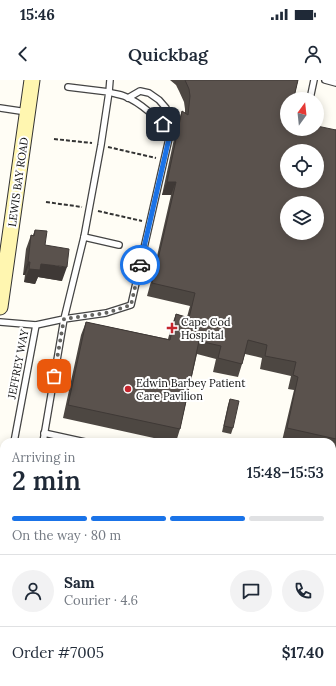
<!DOCTYPE html>
<html lang="en">
<head>
<meta charset="utf-8">
<style>
	body { margin:0; font-family:Lora,serif; background:#f2f2f3; color:#1f2937; height:100vh; display:flex; flex-direction:column; font-size:15px; white-space:nowrap }
	* { box-sizing:border-box; margin:0 }
	p { font-size:13px; color:#747a83 }
	.icon { flex:none; width:22px; height:22px; fill:none; stroke:currentColor; stroke-width:2; stroke-linecap:round; stroke-linejoin:round }
	.map { position:relative; flex:1; overflow:hidden }
	.drawer { position:absolute; left:0px; top:358px; width:336px; height:248px; display:flex; flex-direction:column; background:#fff; border-radius:12px 12px 0 0; box-shadow:0 2px 10px #0003 }
	.drawer>* { flex:none }
	.needle { width:26px; rotate:15deg }
	.controls { position:absolute; left:280px; top:12px; display:grid; gap:8px }
	.controls a { display:grid; place-items:center; width:44px; height:44px; border-radius:50%; background:#fff; box-shadow:0 2px 10px #0003; font-size:20px }
	.pin { position:absolute; display:grid; place-items:center; width:34px; height:34px; color:#fff; margin:-17px; border-radius:8px; box-shadow:0 2px 6px #0006 }
	.courier { position:absolute; display:grid; place-items:center; width:40px; height:40px; margin:-20px; border:3px solid #1a73e8; border-radius:50%; background:#fff; color:#222; box-shadow:0 1px 5px #0007 }
	.headline em { font-style:normal; font-weight:600 }
	.headline div { display:flex; flex-direction:column-reverse }
	.headline { display:flex; align-items:center; justify-content:space-between; height:68px; padding:0 12px }
	h1 { font-size:26px; font-weight:600; line-height:30px }
	.bar { display:grid; grid-template-columns:repeat(4,1fr); gap:6px 4px; align-content:center; height:48px; padding:0 12px }
	.bar i { height:5px; border-radius:3px; background:#e0e1e3 }
	.bar .selected { background:#1a73e8 }
	.bar p { grid-column:span 4 }
	.line { display:flex; align-items:center; gap:10px; padding:0 12px; border-top:1px solid #e0e1e3 }
	.line div { flex:1 }
	.round { display:grid; place-items:center; flex:none; width:42px; height:42px; border-radius:21px; background:#f2f2f3 }
	.status { display:flex; justify-content:space-between; align-items:center; height:28px; padding:0 20px; background:#fff; direction:ltr }
	.status svg { height:11px; fill:currentColor }
	header { display:flex; justify-content:space-between; align-items:center; height:52px; padding:0 12px; background:#fff; font-size:18px; font-weight:600 }
	.map>svg:first-child { display:block }
</style>
</head>
<body>
<div class="status"><b>15:46</b><svg viewBox="0 0 49 12"><path d="M0 12V9h3v3zM5 12V6h3v6zM10 12V3h3v9zM15 12V0h3v12zM26 1h20v11H26zM47 4h2v5h-2z"/></svg></div>
<header><svg class="icon" aria-label="back" viewBox="0 0 24 24"><path d="M15 5l-7 7 7 7"/></svg>Quickbag<svg class="icon" aria-label="person" viewBox="0 0 24 24"><circle cx="12" cy="8" r="4"/><path d="M4 21q1-7 8-7t8 7"/></svg></header>
<div class="map">
<svg width="336" height="606" viewBox="0 0 336 606">
	<rect width="100%" height="100%" fill="#fffdf5"/>
	<g fill="none" stroke-linecap="round" stroke-linejoin="round">
		<defs>
			<g id="lane">
				<polyline points="325,0 336,3"/>
				<polyline points="128,18 140,11 149,13 159,20 166,28 168,37 163,44"/>
				<polyline points="310,19 314,0"/>
				<polyline points="0,28 27,32"/>
				<polyline points="84,157 119,165"/>
				<polyline points="0,242 36,245 64,239 84,157 101,65 109,12 68,7"/>
				<polyline points="44,353 85,362"/>
				<polyline points="14,362 36,245"/>
				<path d="M43,362l21,-123 42,-6 25,-8 39,-171c-10,-14 -30,-32 -46,-38 -5,-2 -10,-2 -15,-4l1,-12"/>
				<polyline points="332,406 336,407"/>
				<polyline points="332,471 336,467"/>
				<polyline points="0,516 4,518"/>
				<polyline points="332,521 336,523"/>
				<polyline points="26,606 27,602"/>
				<polyline points="110,606 114,602"/>
			</g>
			<g id="secondary">
				<polyline points="0,227 32,0"/>
				<polyline points="0,478 4,482"/>
				<polyline points="332,543 336,531"/>
				<polyline points="100,602 102,606"/>
				<polyline points="312,606 313,602"/>
			</g>
		</defs>
		<!-- lane casing -->
		<use href="#lane" stroke="#444" stroke-width="8"/>
		<!-- secondary casing -->
		<use href="#secondary" stroke="#333" stroke-width="17"/>
		<!-- path -->
		<g stroke="#333" stroke-width="2" stroke-dasharray="4 2" stroke-linecap="butt">
			<polyline points="54,59 92,63"/>
			<polyline points="108,67 156,78"/>
			<polyline points="46,122 82,127"/>
			<polyline points="98,131 142,141"/>
		</g>
		<!-- lane -->
		<use href="#lane" stroke="#fff" stroke-width="5.5"/>
		<!-- secondary -->
		<use href="#secondary" stroke="#fff6b0" stroke-width="15"/>
	</g>
	<!-- wall -->
	<g fill="#4d4742">
		<polygon points="170,0 298,0 287,49 335,50 336,49 336,373 332,372 332,362 286,362 282,361 294,310 288,309 291,296 260,289 262,278 245,274 242,284 238,297 213,292 216,279 197,274 180,349 176,362 172,362 63,338 81,255 86,242 168,259 171,247 176,234 187,237 190,226 147,216 150,205 152,198 171,115 162,115 177,45 182,31 185,33 185,29 184,22 179,11 176,5"/>
		<polygon points="35,150 45,165 62,201 38,197 35,204 24,202 25,195 23,195 26,169 31,155 33,155"/>
		<polygon points="230,319 233,348 231,354 222,352 228,325"/>
		<polygon points="0,407 4,408 4,431 0,430"/>
		<polygon points="0,522 4,523 4,587 0,586"/>
	</g>
	<!-- shaded-wall -->
	<g fill="#3f3936">
		<polygon points="167,102 176,102 171,115 162,115"/>
		<polygon points="28,182 30,182 25,195 23,195"/>
		<polygon points="41,184 67,187 62,201 38,197 35,204 24,202 29,189"/>
	</g>
	<!-- building -->
	<g fill="#5a524d" stroke="#3f3936" fill-rule="evenodd">
		<path d="M185,0h113l-4,17 8,2h-15v30h30v-3l19,4v309l-49,-11 11,-51 -5,-2 3,-13 -31,-6 2,-11 -19,-5 -6,24 -24,-6 3,-12 -22,-5 -19,88 -112,-24 18,-83 84,18 6,-26 13,4 6,-25 -43,-10 2,-11h1l21,-90h-9l15,-71 6,4 2,-19 -1,-7zM287,71h30v30h-30zM287,123h30v30h-30z"/>
		<polygon points="35,150 47,151 45,165 69,169 67,187 41,184 40,190 29,189 30,182 28,182 31,155 34,156"/>
		<polygon points="230,319 239,321 233,348 224,346"/>
		<polygon points="0,407 4,408 4,424 0,423"/>
		<polygon points="0,522 4,523 4,576 0,575"/>
		<polygon points="268,602 284,602 282,606 266,606"/>
	</g>
	<g fill="none" stroke-linecap="round" stroke-linejoin="round">
		<!-- done -->
		<polyline stroke="#646461" stroke-width="4" stroke-dasharray="0 7.2" points="54,296 64,239 106,233 131,225 140,185"/>
		<!-- route -->
		<polyline stroke="#1a73e8" stroke-width="5" points="140,185 170,54 163,44"/>
	</g>
	<!-- markers -->
	<g fill="#c4262e" stroke="#fff" stroke-width="1.5">
		<path d="M170 242h4v4h4v4h-4v4h-4v-4h-4v-4h4z"/>
		<circle cx="128" cy="309" r="4"/>
	</g>
	<g text-anchor="middle" dominant-baseline="central" stroke-width="4" stroke-linejoin="round" paint-order="stroke">
		<!-- street labels -->
		<g font-size="11" fill="#111" stroke="#fff">
			<text transform="translate(18 102) rotate(-82)">LEWIS BAY ROAD</text>
			<text transform="translate(18 284) rotate(-79)">JEFFREY WAY</text>
		</g>
		<!-- poi labels -->
		<g font-size="11" fill="#111" stroke="#fff" text-anchor="start">
			<text x="181" y="242">Cape Cod<tspan x="181" dy="13">Hospital</tspan></text>
			<text x="136" y="303">Edwin Barbey Patient<tspan x="136" dy="13">Care Pavilion</tspan></text>
		</g>
	</g>
</svg>
<div class="controls">
<a><svg class="needle" viewBox="-14 -14 28 28"><path d="M0-13l5 13h-10z" fill="#e53935"/><path d="M0 13l5-13h-10z" fill="#747a83"/></svg></a>
<a><svg class="icon" aria-label="locate" viewBox="0 0 24 24"><circle cx="12" cy="12" r="6"/><path d="M12 2v4M12 18v4M2 12h4M18 12h4"/></svg></a>
<a><svg class="icon" aria-label="layers" viewBox="0 0 24 24"><path d="M12 4l9 5-9 5-9-5zM3 14l9 5 9-5"/></svg></a>
</div>
<div class="pin" style="left:54px;top:296px;background:#ea580c"><svg class="icon" aria-label="bag" viewBox="0 0 24 24"><path d="M5 8h14l-1 12H6zM9 8a3 3 0 0 1 6 0"/></svg></div>
<div class="pin" style="left:163px;top:44px;background:#1f2937"><svg class="icon" aria-label="home" viewBox="0 0 24 24"><path d="M3 11l9-7 9 7M6 9v11h12V9"/></svg></div>
<div class="courier" style="left:140px;top:185px"><svg class="icon" aria-label="car" viewBox="0 0 24 24"><path d="M5 17H2v-5l4-1 3-4h7l3 4 3 1v5h-3M9 17h6M6 11h13"/><circle cx="7" cy="17" r="2"/><circle cx="17" cy="17" r="2"/></svg></div>
<section class="drawer">
<div class="headline"><div><h1>2 min</h1><p>Arriving in</p></div><em>15:48–15:53</em></div>
<div class="bar"><i class="selected"></i><i class="selected"></i><i class="selected"></i><i></i><p>On the way · 80 m</p></div>
<div class="line" style="height:72px"><a class="round"><svg class="icon" aria-label="person" viewBox="0 0 24 24"><circle cx="12" cy="8" r="4"/><path d="M4 21q1-7 8-7t8 7"/></svg></a><div><b>Sam</b><p>Courier · 4.6</p></div><a class="round"><svg class="icon" aria-label="chat" viewBox="0 0 24 24"><path d="M4 5h16v11H9l-5 4z"/></svg></a><a class="round"><svg class="icon" aria-label="phone" viewBox="0 0 24 24"><path d="M5 4h4l2 5-3 2q2 4 5 5l2-3 5 2v4C11 20 4 13 5 4z"/></svg></a></div>
<div class="line" style="height:52px"><div>Order #7005</div><b>$17.40</b></div>
</section>
</div>
</body>
</html>
